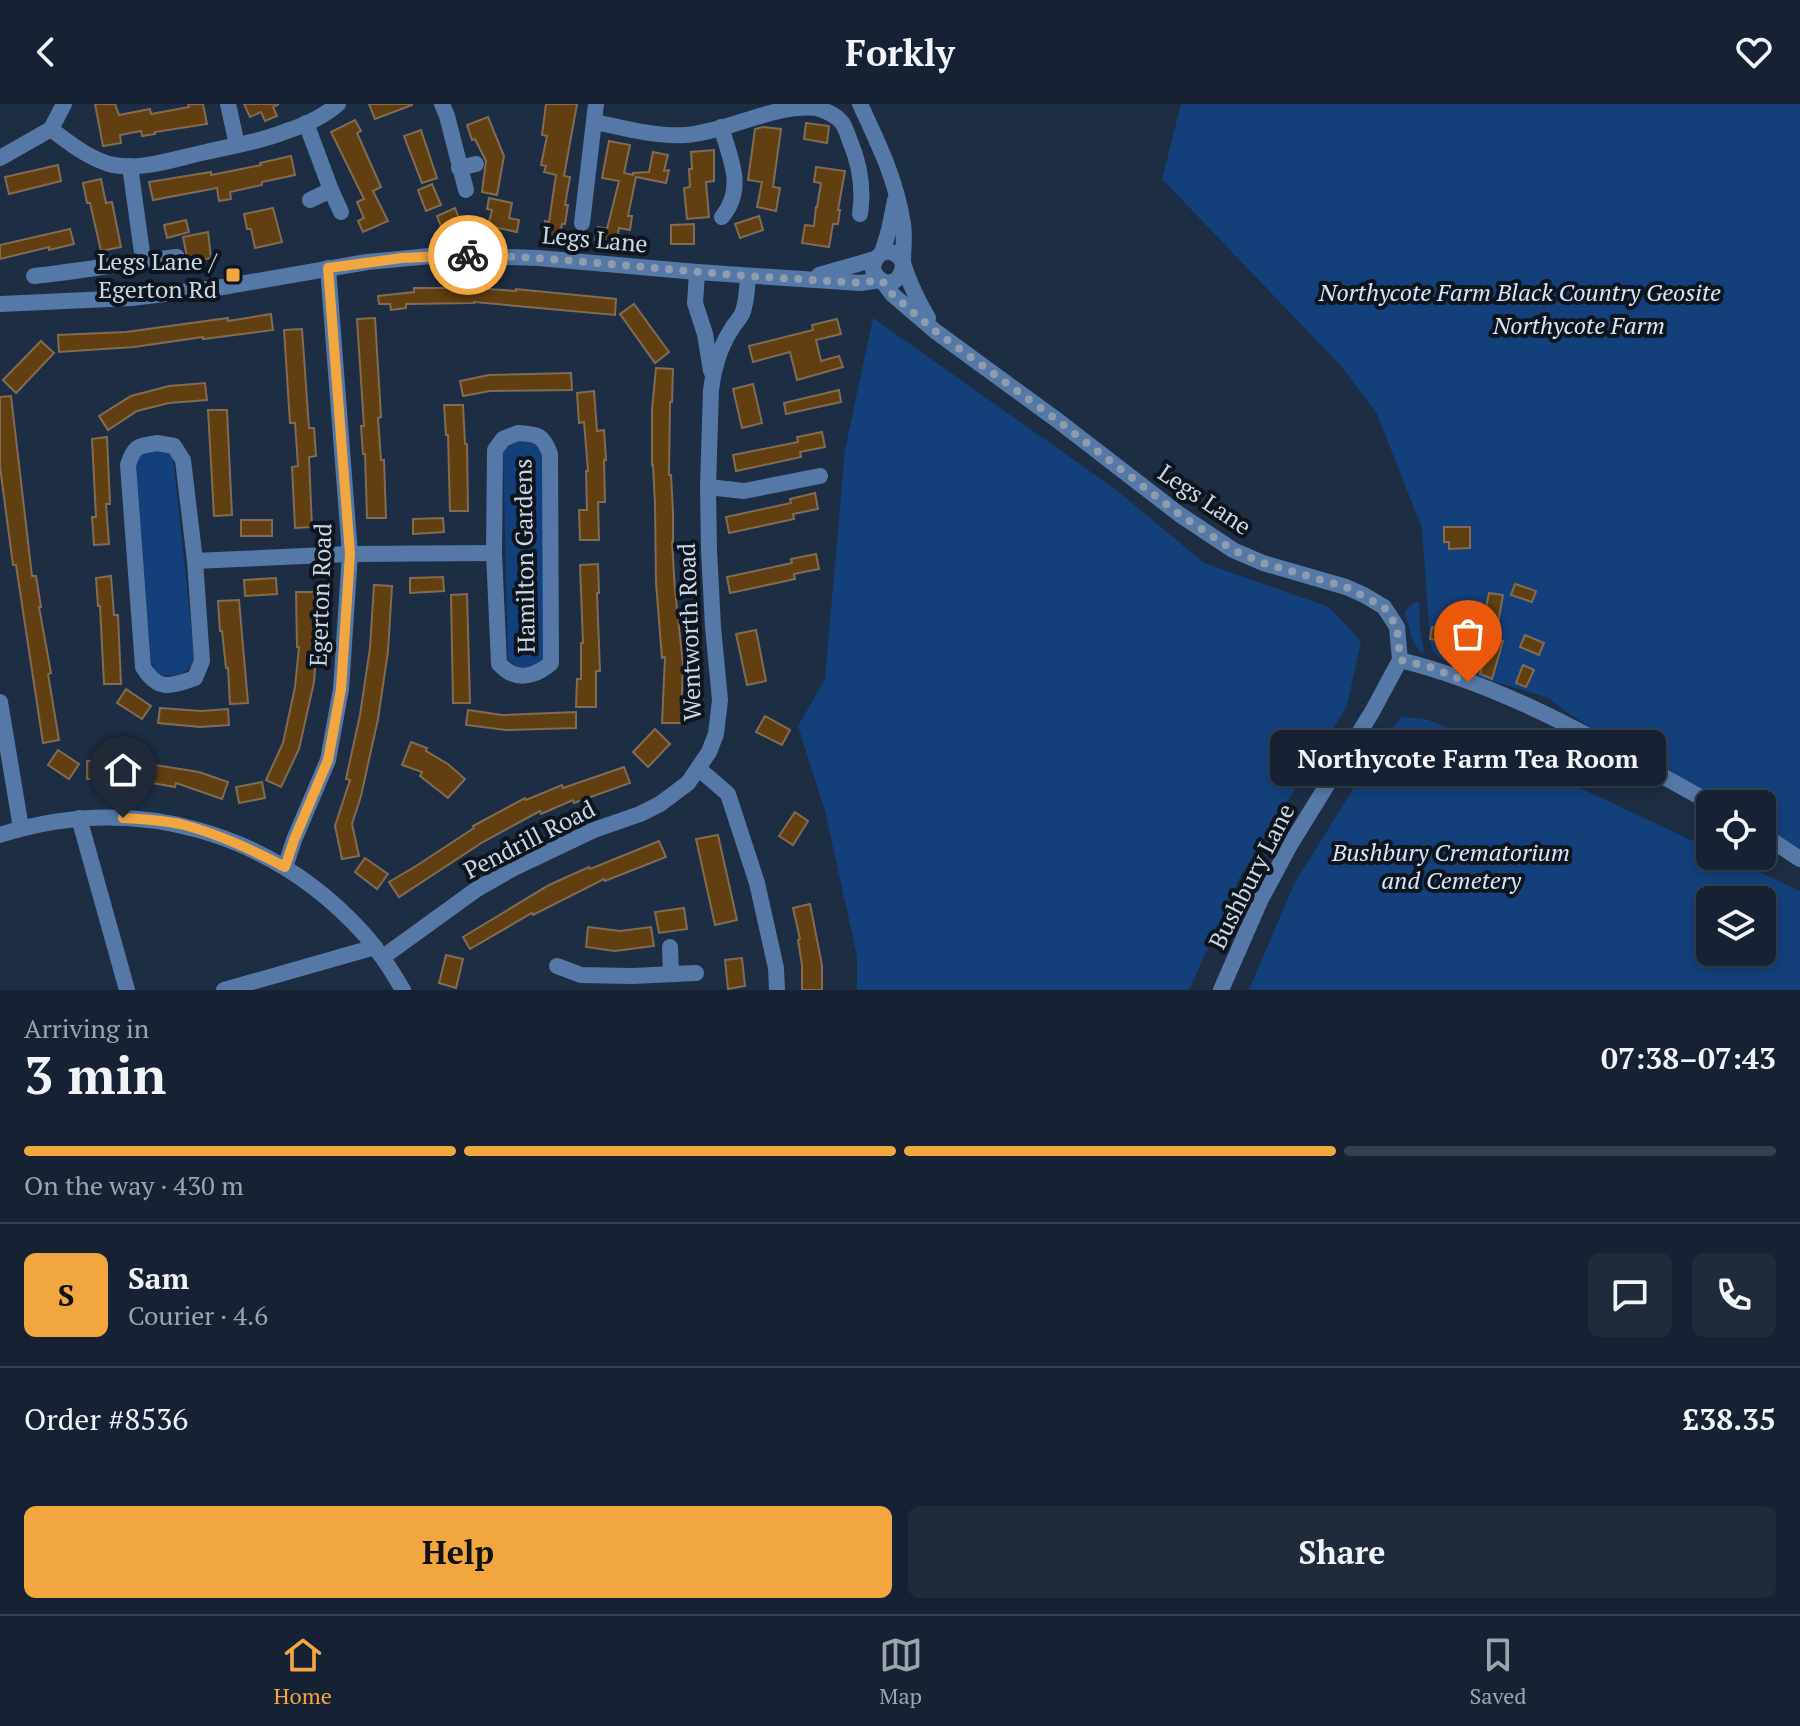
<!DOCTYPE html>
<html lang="en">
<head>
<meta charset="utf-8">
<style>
	body { margin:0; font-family:"PT Serif",serif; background:#1f2a3b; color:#f1f3f6; height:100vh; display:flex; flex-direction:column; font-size:30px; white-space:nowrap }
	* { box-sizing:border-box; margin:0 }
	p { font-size:26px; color:#9ea4ac }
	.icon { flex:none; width:44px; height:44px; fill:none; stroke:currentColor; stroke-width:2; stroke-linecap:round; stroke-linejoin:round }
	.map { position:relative; height:886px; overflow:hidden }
	.sheet { display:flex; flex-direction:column; background:#162233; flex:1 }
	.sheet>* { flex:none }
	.buttons { position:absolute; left:1696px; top:686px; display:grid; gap:16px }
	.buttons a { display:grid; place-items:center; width:80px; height:80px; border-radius:12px; background:#162233; box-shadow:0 4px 12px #0003,0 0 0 2px #353f4e; font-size:40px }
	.pin { position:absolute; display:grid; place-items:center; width:68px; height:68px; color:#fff; margin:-82px -34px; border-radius:50% 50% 50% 0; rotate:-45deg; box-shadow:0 0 8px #0007 }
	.pin .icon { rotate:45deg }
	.courier { position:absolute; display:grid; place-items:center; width:80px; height:80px; margin:-40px; border:6px solid #f1a640; border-radius:50%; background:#fff; color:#222; box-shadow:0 2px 10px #0007 }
	.bubble { position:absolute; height:56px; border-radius:12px; background:#162233; box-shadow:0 4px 12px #0003,0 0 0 2px #353f4e; font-size:26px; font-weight:700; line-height:56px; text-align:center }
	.summary em { font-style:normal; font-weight:700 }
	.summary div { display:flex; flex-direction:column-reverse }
	.summary { display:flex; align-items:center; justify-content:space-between; height:136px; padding:0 24px }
	h1 { font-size:52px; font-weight:700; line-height:60px }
	.bar { display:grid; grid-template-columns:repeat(4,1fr); gap:12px 8px; align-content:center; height:96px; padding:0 24px }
	.bar i { height:10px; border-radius:6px; background:#353f4e }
	.bar .current { background:#f1a640 }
	.bar p { grid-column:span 4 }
	.line { display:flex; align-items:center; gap:20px; padding:0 24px; border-top:2px solid #353f4e }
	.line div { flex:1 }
	.round { display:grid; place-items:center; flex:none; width:84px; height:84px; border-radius:12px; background:#1f2a3b }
	.button { display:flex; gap:16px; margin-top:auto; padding:16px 24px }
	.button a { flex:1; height:92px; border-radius:12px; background:#f1a640; color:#111; font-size:32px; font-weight:700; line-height:92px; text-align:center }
	.button a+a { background:#1f2a3b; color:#f1f3f6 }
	header { display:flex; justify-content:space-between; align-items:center; height:104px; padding:0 24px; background:#162233; font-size:36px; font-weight:700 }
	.menu { display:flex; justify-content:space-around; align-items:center; height:112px; border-top:2px solid #353f4e; background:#162233; font-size:22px; color:#9ea4ac }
	.menu a { display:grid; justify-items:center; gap:4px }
	.menu .current { color:#f1a640 }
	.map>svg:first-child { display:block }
</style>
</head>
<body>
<header><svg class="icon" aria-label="back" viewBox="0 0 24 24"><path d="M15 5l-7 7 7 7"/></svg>Forkly<svg class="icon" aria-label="heart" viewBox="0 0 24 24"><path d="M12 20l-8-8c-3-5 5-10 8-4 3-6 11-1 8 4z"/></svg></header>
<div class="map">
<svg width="1800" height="886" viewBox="0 0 1800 886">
	<rect width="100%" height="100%" fill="#1d2d44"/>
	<!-- green -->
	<g fill="#13407a" fill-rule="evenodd">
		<polygon points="1181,0 1800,0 1800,747 1762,726 1762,700 1716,700 1670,674 1568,609 1549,594 1479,573 1441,555 1433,548 1430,538 1422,424 1377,310 1343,264 1162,75"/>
		<polygon points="873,214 1115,385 1204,459 1329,503 1361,537 1347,602 1240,773 1189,886 857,886 857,852 825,707 798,622 825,575 845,346"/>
		<path d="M519,337l17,1 7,8 2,207 -6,9c-14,3 -21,3 -31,-7l-5,-209 6,-6z"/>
		<path d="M154,344l13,3 6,7 22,204c-14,15 -20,15 -39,12l-5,-13 -17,-198 8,-11z"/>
		<path d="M1419,498l1,29 4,20 -2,2c-12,-11 -12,-26 -17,-40 2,-6 8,-10 14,-11z"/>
		<path d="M1402,613l23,2 40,15 245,115v7h15l75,35v99h-551l45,-106 94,-151zM1710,796h52v52h-52z"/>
	</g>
	<!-- building -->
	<g fill="#613f11" stroke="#816b52" stroke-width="2">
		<polygon points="95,0 115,0 119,11 150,5 151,10 189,3 188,0 203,0 207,20 155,28 155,30 142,32 141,27 120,31 121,39 103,42"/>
		<polygon points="244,0 279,0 273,3 277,12 265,17 261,8 250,13"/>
		<polygon points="369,0 412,0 412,1 375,15"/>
		<polygon points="546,0 577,0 564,72 570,73 565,101 568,101 565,120 562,120 559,136 542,134 545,117 549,118 556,71 544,68 546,62 541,61 547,32 542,31"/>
		<polygon points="488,13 504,52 497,91 482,88 486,57 475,35 472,36 467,21"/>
		<polygon points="355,16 361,27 357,29 381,83 373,87 388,117 363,128 358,117 364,114 357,98 364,95 331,28"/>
		<polygon points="806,19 829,22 827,39 804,35"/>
		<polygon points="763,23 781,25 773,83 780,84 776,107 757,103 762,78 748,76 755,25"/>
		<polygon points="421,26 437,74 422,79 404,32"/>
		<polygon points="609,37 630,41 624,69 633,71 633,69 649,68 653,48 668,51 664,67 669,66 666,79 636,73 628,112 632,112 630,126 619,124 616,141 595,136 598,123 607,125 619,77 602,74"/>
		<polygon points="714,46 714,77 706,78 709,113 687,115 684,84 690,83 689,65 692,65 691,48"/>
		<polygon points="291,52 295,71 262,78 262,81 230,88 231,95 219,97 217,84 153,96 149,78 211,68 211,71 261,61 260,59"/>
		<polygon points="58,61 61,77 9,90 5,73"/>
		<polygon points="816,63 845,67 838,106 840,106 838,120 833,120 829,143 802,139 805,121 814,122 816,103 817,103 821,79 814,78"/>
		<polygon points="101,75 106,99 112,98 121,143 101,147 90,99 87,99 83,79"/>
		<polygon points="432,80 441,101 426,107 418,86"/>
		<polygon points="489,94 512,99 509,114 519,116 517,128 488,122 492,106 487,105"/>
		<polygon points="273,104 282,138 255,144 251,125 247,125 244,110"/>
		<polygon points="455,104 460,117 442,125 437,112"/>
		<polygon points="759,112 763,126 740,134 735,120"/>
		<polygon points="186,116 189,128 167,134 164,121"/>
		<polygon points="694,120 694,140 671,140 671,121"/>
		<polygon points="70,125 74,140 49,146 49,143 0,155 0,141"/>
		<polygon points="208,128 211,154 188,158 183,133"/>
		<polygon points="414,184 474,184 516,187 516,185 616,195 615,211 474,198 474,199 406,200 406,204 391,206 390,200 379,200 378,192 414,188"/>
		<polygon points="634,200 669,248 655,259 620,210"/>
		<polygon points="271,210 273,226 203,235 203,233 134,243 59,248 58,231 126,228 228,214 228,217"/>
		<polygon points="375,214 381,313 378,314 381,356 384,356 386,414 367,414 365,350 363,350 361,322 364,322 357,215"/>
		<polygon points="837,215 841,230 816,236 821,257 839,252 843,263 797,276 790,248 753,258 749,242 813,226 812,221"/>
		<polygon points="302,225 309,324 314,324 316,352 309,353 312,423 295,424 292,363 298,362 295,319 290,319 284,226"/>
		<polygon points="41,237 54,249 16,289 3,276"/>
		<polygon points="656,264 673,265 672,298 670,298 669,371 671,371 673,408 673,438 672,438 675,486 683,560 681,619 662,619 665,553 662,554 656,479 655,400 653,361 652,361 652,306"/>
		<polygon points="571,269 572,286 490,287 463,292 460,277 489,271"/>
		<polygon points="205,279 207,296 169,299 137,307 108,326 99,312 131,292 169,282"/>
		<polygon points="753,280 762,319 742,324 733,285"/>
		<polygon points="839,286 841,298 786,310 784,299"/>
		<polygon points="594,287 597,327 604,326 606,356 604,356 605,398 598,398 599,436 580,436 579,406 587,406 586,367 588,367 584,318 579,319 577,289"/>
		<polygon points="11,292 32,472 36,472 41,503 39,503 51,569 48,570 59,636 43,639 16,461 13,461 0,363 0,293"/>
		<polygon points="444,301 463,301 465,340 467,340 468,407 450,407 448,331 446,331"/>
		<polygon points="208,306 227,306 232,411 214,412"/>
		<polygon points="822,328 825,343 800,348 801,353 736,367 733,351 798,338 797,333"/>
		<polygon points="107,333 110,400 106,400 109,440 94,441 92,413 96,413 92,335"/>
		<polygon points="815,389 818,405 793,410 794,415 729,429 726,413 791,399 790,395"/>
		<polygon points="443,414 444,428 413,430 413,415"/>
		<rect x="241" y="416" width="31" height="16"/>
		<polygon points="1444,423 1470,423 1470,444 1449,445 1449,438 1444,438"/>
		<polygon points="816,450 819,465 794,470 795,475 730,489 727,473 792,459 791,455"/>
		<polygon points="598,460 599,489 597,489 600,567 596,567 596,603 576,603 577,575 581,575 581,539 583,539 580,461"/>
		<polygon points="111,472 114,511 118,511 121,580 104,580 100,502 98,502 96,474"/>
		<polygon points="443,473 444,487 410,489 410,474"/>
		<polygon points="276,474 277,490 245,492 244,476"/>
		<polygon points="1515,480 1536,487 1532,498 1511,491"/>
		<polygon points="374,481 392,482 388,547 378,615 361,692 352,720 359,752 342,755 335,722 350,676 346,675 360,611 370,544"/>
		<polygon points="296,488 314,488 314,552 316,552 314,578 299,645 281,683 266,676 283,639 295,583 299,543 297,543"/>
		<polygon points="1489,489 1503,491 1495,535 1503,537 1492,575 1480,570 1488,543 1430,535 1432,523 1455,526 1458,504 1485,508"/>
		<polygon points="467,490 470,599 453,599 451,491"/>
		<polygon points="239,496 248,599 230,600 228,564 226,564 222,527 220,527 218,497"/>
		<polygon points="756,526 766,577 747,581 736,530"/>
		<polygon points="1525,531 1544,539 1539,551 1520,543"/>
		<polygon points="1523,561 1534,566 1526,583 1516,579"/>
		<polygon points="126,585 151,602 142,615 117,599"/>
		<polygon points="160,604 201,607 228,605 229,621 200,623 158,619"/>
		<polygon points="468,606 502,611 576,608 576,624 506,626 466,621"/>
		<polygon points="765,612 790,626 782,641 756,628"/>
		<polygon points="655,625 670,640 648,663 633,648"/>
		<polygon points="411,638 427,644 426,647 448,660 465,675 448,694 420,672 422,668 402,661"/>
		<polygon points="58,646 79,660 69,675 48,661"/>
		<polygon points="87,657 130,657 199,668 228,678 222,695 176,679 175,683 118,673 118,676 87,675"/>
		<polygon points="624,663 630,679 574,699 573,696 541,710 540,707 483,738 399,793 389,778 416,762 474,724 473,722 525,694 526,696 562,681 563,684"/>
		<polygon points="262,678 265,694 239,699 236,683"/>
		<polygon points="795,708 808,717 793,741 779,732"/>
		<polygon points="718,731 737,816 715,821 696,735"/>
		<polygon points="659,737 666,753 605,777 604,775 533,811 532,809 470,845 463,833 549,781 589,763 590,765"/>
		<polygon points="365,754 388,770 377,785 355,768"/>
		<polygon points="810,800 822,861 822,886 802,886 802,861 798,836 800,835 793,804"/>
		<polygon points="684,804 687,825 659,829 655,808"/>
		<polygon points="588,823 620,827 651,823 654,842 615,847 586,843"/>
		<polygon points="446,851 463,855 456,884 439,879"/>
		<polygon points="742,854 745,882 728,885 725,856"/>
	</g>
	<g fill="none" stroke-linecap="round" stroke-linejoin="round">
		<!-- minor -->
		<g stroke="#5578a7" stroke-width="16">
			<polyline points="228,0 237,41"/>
			<polyline points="442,0 447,12 466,86"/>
			<path d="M595,18c29,6 61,15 91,13 45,-4 86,-31 131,-27 10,3 20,7 26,16 3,5 5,12 7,17 10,24 14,47 10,73"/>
			<polyline points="306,19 331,86 341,108"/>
			<path d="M721,23c9,31 25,61 1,90"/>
			<path d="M51,25c18,14 36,28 58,35 30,8 68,-6 97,-12 26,-6 53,-10 78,-20 19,-6 39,-15 54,-28"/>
			<polyline points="0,54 51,25 64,0"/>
			<polyline points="130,62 143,156"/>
			<polyline points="459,64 476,60"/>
			<polyline points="310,96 331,86"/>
			<polyline points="582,119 596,0"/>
			<polyline points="697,168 695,199 705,230 711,267"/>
			<polyline points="819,171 875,155"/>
			<path d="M34,172c48,-5 95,-14 143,-19"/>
			<polyline points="0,200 131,194 217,184 367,158 441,151 538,154 697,168 861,179 880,176"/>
			<path d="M518,329c20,1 25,2 32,21l1,209c-10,9 -26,17 -40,10 -5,-2 -8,-6 -12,-9l-5,-111 1,-103 8,-11z"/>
			<path d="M157,339l17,3 9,14 12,101 7,100 -7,17c-24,8 -37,14 -52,-11l-15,-202c6,-19 10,-19 29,-22z"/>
			<polyline points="708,383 744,387 820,372"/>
			<polyline points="195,457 350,450 494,449"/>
			<polyline points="0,598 21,724"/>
			<polyline points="699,665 728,690 757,779 776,864 777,886"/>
			<polyline points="79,714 127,886"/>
			<path d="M0,731c134,-43 272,-4 365,100 15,17 27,36 38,55"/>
			<polyline points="285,763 294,736 328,656 341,585 350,450 328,164"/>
			<polyline points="670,843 671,870"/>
			<path d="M383,853l94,-68 37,-21 80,-38 46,-16 20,-10 28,-21 21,-31 7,-18 4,-34 -7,-73 -4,-77 -1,-63 3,-97c2,-20 9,-43 20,-60 3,-6 8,-10 11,-16 5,-12 5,-26 6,-38"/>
			<polyline points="557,862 581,871 632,872 696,869"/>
			<polyline points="224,886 375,843"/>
		</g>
		<!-- tertiary -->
		<g stroke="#5578a7" stroke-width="16">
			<path d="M860,0c19,41 36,75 43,120 2,12 0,26 0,38"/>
			<polyline points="882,149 889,126 895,96"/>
			<path d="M903,162c-3,19 -21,23 -30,4 0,-13 12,-25 25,-14 4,3 4,6 6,10 6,19 14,35 24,52"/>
			<polyline points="883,178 893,191 935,227 1057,316 1179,410 1233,446 1263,459 1346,483 1364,491 1384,503 1397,523 1400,556 1372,608 1290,741 1260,797 1221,886"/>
			<path d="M1400,556c113,28 211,88 313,144"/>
			<polyline points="1762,730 1800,755"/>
		</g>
	</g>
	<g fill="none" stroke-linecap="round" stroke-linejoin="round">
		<!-- done -->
		<polyline stroke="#8f9cad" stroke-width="8" stroke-dasharray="0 14.4" points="468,151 538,154 748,172 861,179 880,176 883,178 893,191 935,227 1057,316 1179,410 1233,446 1263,459 1346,483 1384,503 1397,523 1400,556 1430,563 1468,578"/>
		<!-- route -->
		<path stroke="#f1a640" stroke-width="10" d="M123,714c19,1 38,2 57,6 37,9 71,25 105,43l9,-27 34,-80 13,-71 9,-135 -22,-286 74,-10 66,-3"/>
	</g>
	<!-- markers -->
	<rect fill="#f1a640" stroke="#0e151f" stroke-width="3" x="225" y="163" width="16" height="16" rx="4"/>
	<g text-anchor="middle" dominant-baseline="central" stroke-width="8" stroke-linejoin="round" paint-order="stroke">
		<!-- street labels -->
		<g font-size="24" fill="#ccd7e5" stroke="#0e151f">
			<text transform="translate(595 135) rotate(5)">Legs Lane</text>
			<text transform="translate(1205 395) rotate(34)">Legs Lane</text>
			<text transform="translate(524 452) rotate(-91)">Hamilton Gardens</text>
			<text transform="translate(320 491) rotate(-88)">Egerton Road</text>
			<text transform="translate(689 528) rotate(-92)">Wentworth Road</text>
			<text transform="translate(529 735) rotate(-27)">Pendrill Road</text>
			<text transform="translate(1251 772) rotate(-63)">Bushbury Lane</text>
		</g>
		<!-- poi labels -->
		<g font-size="24" fill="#ccd7e5" stroke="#0e151f" text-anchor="end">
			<text x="217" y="157">Legs Lane /<tspan x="217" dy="28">Egerton Rd</tspan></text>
		</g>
		<!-- park labels -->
		<g font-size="24" font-style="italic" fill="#d7e6fa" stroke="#0e151f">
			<text x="1520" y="188">Northycote Farm Black Country Geosite</text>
			<text x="1579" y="221">Northycote Farm</text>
			<text x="1451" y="748">Bushbury Crematorium<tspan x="1451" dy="28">and Cemetery</tspan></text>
		</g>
	</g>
</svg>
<div class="buttons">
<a><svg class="icon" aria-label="locate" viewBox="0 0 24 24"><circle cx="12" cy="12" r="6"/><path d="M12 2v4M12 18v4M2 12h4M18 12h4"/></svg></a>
<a><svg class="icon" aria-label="layers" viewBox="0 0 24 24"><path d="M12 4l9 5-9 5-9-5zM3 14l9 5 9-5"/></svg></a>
</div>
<div class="pin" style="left:1468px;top:578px;background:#ea580c"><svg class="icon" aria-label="bag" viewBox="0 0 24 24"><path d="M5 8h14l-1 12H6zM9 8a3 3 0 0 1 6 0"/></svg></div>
<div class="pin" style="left:123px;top:714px;background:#1f2937"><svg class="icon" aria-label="home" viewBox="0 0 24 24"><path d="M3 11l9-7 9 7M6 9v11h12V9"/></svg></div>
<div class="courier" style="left:468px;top:151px"><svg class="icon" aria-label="bike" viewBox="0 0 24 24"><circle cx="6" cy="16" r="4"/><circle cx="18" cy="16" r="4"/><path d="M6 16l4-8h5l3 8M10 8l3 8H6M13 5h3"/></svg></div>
<div class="bubble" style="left:1270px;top:626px;width:396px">Northycote Farm Tea Room</div>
</div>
<section class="sheet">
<div class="summary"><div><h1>3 min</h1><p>Arriving in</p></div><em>07:38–07:43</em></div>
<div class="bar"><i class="current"></i><i class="current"></i><i class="current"></i><i></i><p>On the way · 430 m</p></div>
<div class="line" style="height:144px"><b class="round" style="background:#f1a640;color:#111">S</b><div><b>Sam</b><p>Courier · 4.6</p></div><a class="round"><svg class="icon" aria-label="chat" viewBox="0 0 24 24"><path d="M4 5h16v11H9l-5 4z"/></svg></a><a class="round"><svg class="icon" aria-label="phone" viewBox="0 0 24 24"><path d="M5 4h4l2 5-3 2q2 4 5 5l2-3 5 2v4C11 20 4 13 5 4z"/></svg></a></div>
<div class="line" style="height:104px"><div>Order #8536</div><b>£38.35</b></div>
<div class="button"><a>Help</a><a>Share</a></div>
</section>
<nav class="menu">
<a class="current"><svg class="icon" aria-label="home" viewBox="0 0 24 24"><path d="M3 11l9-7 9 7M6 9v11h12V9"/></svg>Home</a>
<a><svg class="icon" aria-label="map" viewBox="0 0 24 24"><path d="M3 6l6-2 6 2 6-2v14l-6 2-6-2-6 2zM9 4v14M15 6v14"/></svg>Map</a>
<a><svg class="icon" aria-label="saved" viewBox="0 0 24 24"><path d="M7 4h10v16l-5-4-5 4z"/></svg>Saved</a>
</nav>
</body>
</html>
